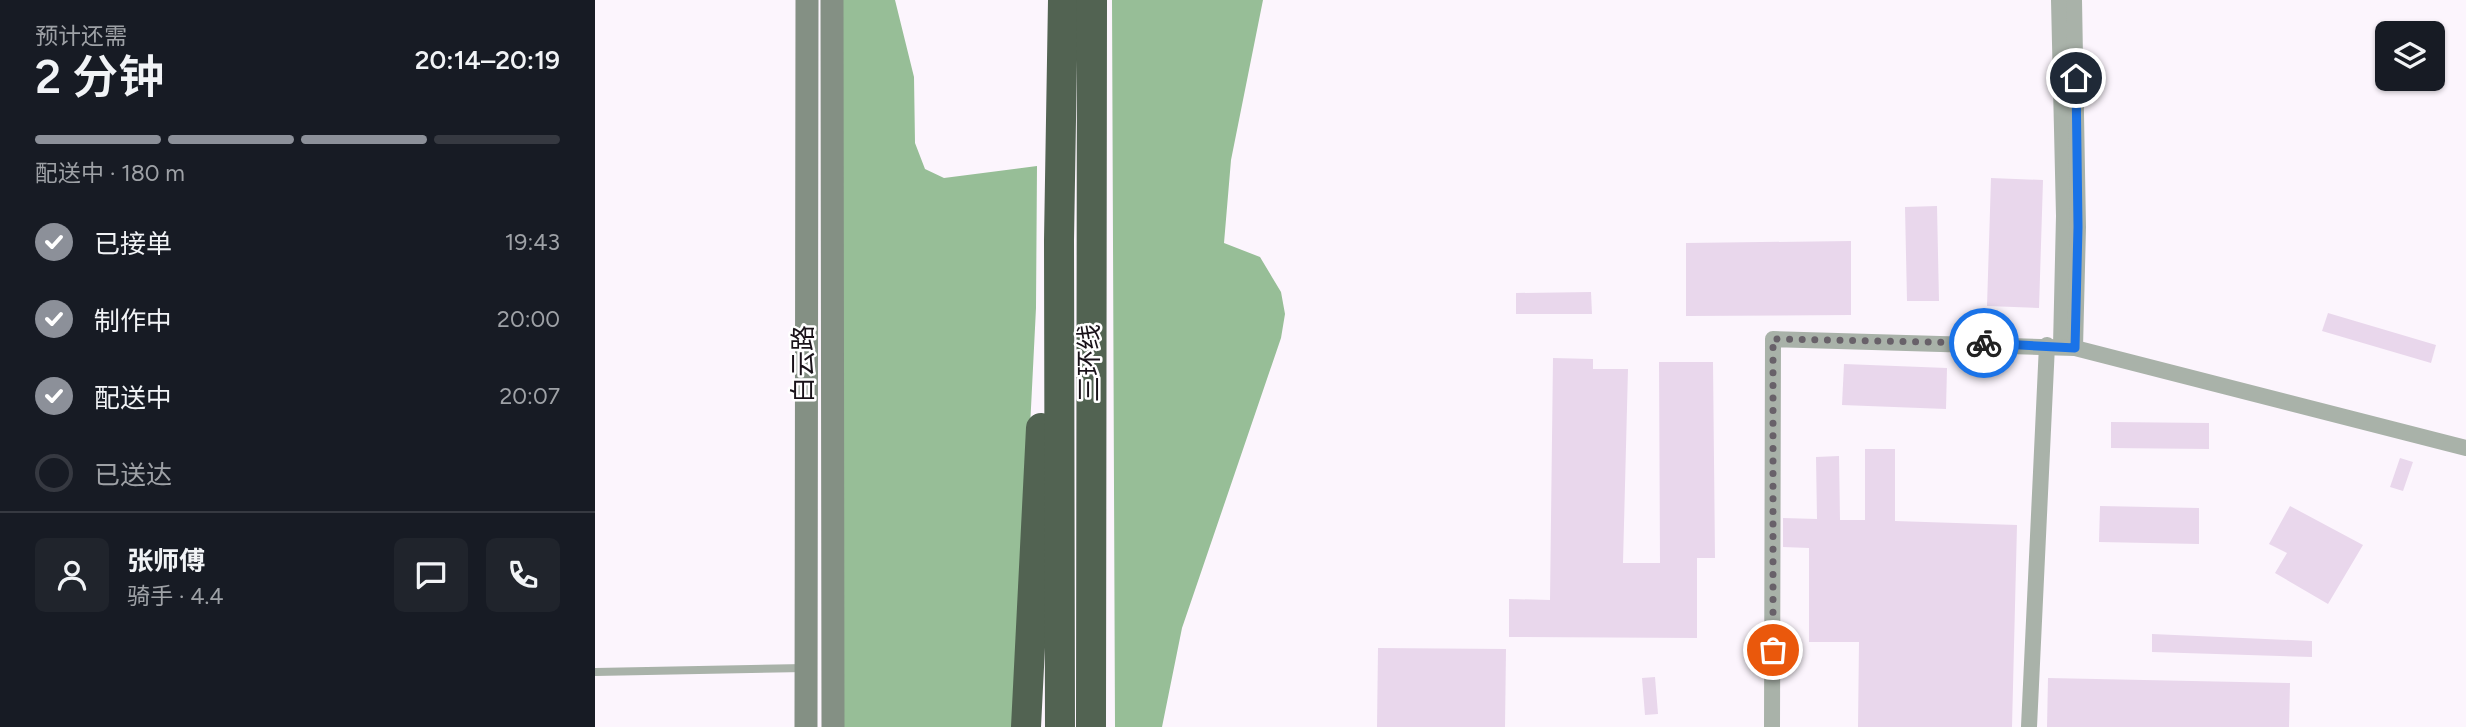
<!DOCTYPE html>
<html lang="zh">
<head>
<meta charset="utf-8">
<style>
	body { margin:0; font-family:Figtree,"Noto Sans SC",sans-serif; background:#20242c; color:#f1f3f6; height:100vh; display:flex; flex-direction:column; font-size:26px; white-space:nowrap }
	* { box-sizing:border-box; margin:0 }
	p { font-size:23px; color:#9ea1a6 }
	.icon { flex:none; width:38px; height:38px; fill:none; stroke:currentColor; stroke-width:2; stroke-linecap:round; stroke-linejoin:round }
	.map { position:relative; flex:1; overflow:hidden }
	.panel { display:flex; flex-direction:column; background:#171b24; width:595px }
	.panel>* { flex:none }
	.controls { position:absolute; left:1780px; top:21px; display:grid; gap:14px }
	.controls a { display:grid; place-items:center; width:70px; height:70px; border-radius:10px; background:#171b24; box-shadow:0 2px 5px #0004; font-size:35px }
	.pin { position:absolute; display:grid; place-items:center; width:60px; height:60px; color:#fff; margin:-30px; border:4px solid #fff; border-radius:50%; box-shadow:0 2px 7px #0007 }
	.courier { position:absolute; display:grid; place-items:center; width:70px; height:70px; margin:-35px; border:5px solid #1a73e8; border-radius:50%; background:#fff; color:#222; box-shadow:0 2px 9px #0007 }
	.head em { font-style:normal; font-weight:600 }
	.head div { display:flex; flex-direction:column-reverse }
	.head { display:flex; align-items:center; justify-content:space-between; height:119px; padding:0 35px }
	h1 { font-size:46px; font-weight:600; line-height:52px }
	.bar { display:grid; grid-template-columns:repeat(4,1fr); gap:10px 7px; align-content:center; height:84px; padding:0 35px }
	.bar i { height:9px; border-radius:5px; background:#363941 }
	.bar .on { background:#8c9099 }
	.bar p { grid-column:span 4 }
	.line { display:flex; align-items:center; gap:18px; padding:0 35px; border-top:2px solid #363941 }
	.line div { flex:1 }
	.round { display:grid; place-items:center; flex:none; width:74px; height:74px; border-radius:10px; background:#20242c }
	ol { padding:0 35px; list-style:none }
	li { display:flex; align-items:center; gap:21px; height:77px }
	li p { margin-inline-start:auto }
	li .icon { padding:7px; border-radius:50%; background:#8c9099; color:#fff; stroke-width:4 }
	li:last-child { color:#9ea1a6 }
	li i { width:38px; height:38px; border:4px solid #363941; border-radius:50% }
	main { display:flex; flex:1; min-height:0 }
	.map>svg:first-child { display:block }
</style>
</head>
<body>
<main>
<section class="panel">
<div class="head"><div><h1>2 分钟</h1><p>预计还需</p></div><em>20:14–20:19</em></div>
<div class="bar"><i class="on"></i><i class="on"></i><i class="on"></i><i></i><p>配送中 · 180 m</p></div>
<ol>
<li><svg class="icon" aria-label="check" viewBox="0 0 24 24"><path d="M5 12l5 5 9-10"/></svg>已接单<p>19:43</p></li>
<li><svg class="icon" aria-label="check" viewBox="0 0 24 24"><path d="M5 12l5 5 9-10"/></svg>制作中<p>20:00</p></li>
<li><svg class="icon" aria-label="check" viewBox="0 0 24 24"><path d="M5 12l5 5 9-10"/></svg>配送中<p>20:07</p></li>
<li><i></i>已送达</li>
</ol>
<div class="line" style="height:126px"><a class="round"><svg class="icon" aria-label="person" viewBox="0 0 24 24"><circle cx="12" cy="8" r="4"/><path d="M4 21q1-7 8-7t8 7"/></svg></a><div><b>张师傅</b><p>骑手 · 4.4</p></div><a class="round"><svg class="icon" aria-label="chat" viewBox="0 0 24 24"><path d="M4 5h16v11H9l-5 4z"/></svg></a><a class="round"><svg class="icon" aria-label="phone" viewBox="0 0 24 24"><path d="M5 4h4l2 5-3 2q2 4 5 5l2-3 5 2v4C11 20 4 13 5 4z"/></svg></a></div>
</section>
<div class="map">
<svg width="1871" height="727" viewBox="0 0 1871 727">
	<rect width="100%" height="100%" fill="#fcf5fd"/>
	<!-- forest -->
	<g fill="#97be97">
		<polygon points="244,0 300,0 319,77 320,143 330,169 349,178 442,166 441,308 420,727 245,727"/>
		<polygon points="517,0 668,0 636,160 629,243 665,257 686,292 690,314 686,338 587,628 567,727 520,727"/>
	</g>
	<!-- building -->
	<g fill="#e9d7ec">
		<polygon points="1396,178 1448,180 1444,308 1392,306"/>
		<polygon points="1342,206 1344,301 1312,301 1310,207"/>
		<polygon points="1256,241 1256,315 1091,316 1091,243"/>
		<polygon points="996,292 997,314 921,314 921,293"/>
		<polygon points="1733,313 1841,345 1836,363 1727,331"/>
		<polygon points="958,358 998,359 998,369 1033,369 1028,563 1065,563 1064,362 1118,362 1120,558 1102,558 1102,638 914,637 914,599 955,600"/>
		<polygon points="1249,364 1352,368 1351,409 1247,405"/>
		<polygon points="1516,422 1614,423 1614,449 1516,448"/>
		<polygon points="1270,449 1300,449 1300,521 1422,525 1417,727 1263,727 1264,642 1214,642 1214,548 1188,547 1188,518 1222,519 1221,457 1244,456 1245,520 1270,520"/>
		<polygon points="1805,458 1818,462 1808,491 1795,487"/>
		<polygon points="1505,506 1604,508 1604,544 1504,542"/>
		<polygon points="1695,506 1768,545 1733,604 1680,573 1692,553 1674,544"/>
		<polygon points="1557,634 1717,641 1717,657 1557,652"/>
		<polygon points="783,648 911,649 910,727 782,727"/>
		<polygon points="1060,677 1063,714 1050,715 1047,678"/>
		<polygon points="1453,678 1695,683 1694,727 1452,727"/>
	</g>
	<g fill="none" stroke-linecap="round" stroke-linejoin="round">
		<!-- lane -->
		<polyline stroke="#a9b2a9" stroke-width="8" points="0,672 210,668"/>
		<!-- street -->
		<g stroke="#a9b2a9" stroke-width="16">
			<polyline points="1464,0 1469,216 1466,346"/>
			<polyline points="1479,0 1483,227 1480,348"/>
			<polyline points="1177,727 1178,339 1480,348 1871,448"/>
			<polyline points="1434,727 1452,345"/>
		</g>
		<!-- secondary -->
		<g stroke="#849084" stroke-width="23">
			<polyline points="237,0 238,727"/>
			<polyline points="211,727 212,0"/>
		</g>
		<!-- highway -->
		<g stroke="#526352" stroke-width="30">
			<polyline points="431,727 446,428"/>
			<polyline points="465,727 464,240 468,0"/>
			<polyline points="496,727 497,0"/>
		</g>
	</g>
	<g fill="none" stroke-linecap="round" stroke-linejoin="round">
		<!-- done -->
		<polyline stroke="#686169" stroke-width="7" stroke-dasharray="0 12.6" points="1178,650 1178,339 1389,343"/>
		<!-- route -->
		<polyline stroke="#1a73e8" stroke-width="9" points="1389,343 1480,348 1483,227 1481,78"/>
	</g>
	<g text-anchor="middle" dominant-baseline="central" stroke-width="5" stroke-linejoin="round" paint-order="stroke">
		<!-- street labels -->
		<g font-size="26" fill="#191219" stroke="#fff">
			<text transform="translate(494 363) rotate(-90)">三环线</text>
			<text transform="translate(208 364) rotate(-90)">白云路</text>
		</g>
	</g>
</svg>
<div class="controls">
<a><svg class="icon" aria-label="layers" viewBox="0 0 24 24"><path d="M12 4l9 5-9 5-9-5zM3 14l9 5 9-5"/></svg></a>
</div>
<div class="pin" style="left:1178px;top:650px;background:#ea580c"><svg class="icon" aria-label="bag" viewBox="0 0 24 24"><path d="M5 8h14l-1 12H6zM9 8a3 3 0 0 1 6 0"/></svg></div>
<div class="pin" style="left:1481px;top:78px;background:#1f2937"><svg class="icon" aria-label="home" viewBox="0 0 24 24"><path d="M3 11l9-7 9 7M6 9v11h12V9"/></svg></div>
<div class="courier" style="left:1389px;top:343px"><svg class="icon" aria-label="bike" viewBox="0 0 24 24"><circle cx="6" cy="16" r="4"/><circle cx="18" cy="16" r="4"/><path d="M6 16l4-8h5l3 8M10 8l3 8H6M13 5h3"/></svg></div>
</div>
</main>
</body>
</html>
